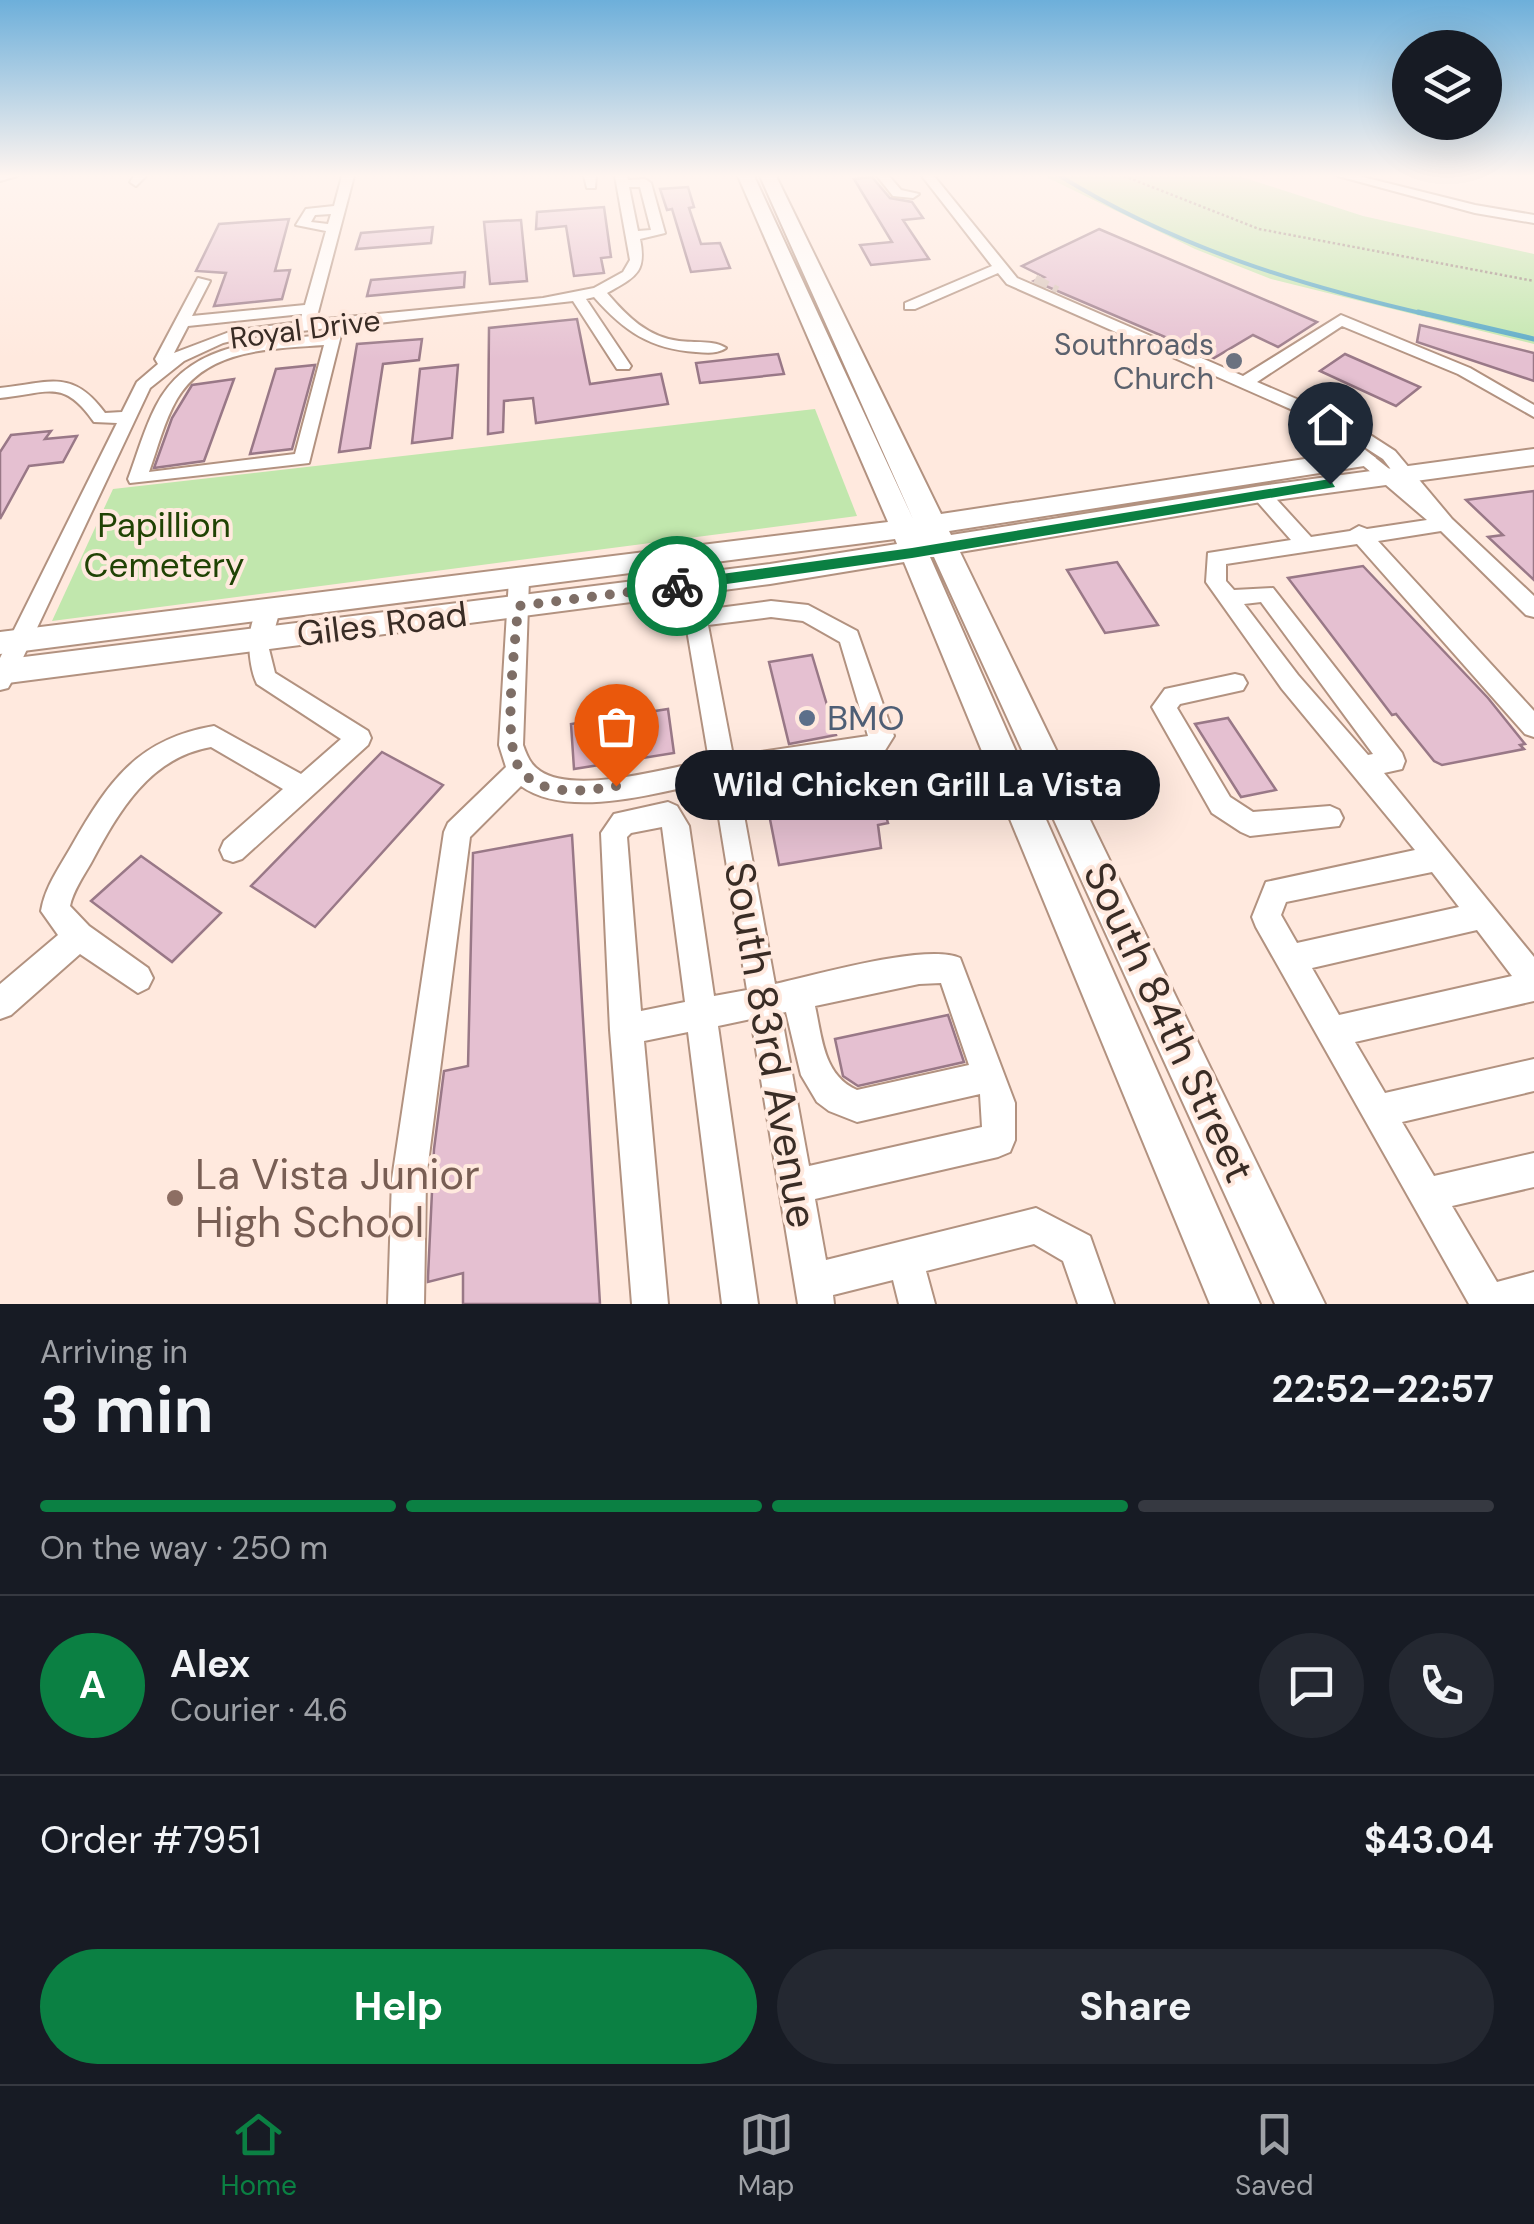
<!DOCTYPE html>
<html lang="en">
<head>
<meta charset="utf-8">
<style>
	body { margin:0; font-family:"DM Sans",sans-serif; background:#242831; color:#f1f3f6; height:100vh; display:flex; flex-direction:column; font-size:38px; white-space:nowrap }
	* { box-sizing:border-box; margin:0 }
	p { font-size:32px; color:#9ea1a6 }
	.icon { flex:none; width:55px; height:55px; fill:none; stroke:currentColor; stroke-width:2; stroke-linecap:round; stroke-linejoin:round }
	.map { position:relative; height:1304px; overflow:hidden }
	.details { display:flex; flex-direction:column; background:#171b24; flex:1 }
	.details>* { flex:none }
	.controls { position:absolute; left:1392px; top:30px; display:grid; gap:20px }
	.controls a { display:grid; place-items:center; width:110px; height:110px; border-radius:50%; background:#171b24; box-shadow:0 10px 40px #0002; font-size:50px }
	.pin { position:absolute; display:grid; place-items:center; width:85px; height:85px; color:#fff; margin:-102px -42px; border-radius:50% 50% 50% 0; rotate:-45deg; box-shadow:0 0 10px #0007 }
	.pin .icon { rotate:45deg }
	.courier { position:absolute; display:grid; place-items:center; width:100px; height:100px; margin:-50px; border:8px solid #0b8043; border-radius:50%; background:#fff; color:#222; box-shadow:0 2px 12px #0007 }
	.bubble { position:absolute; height:70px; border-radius:35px; background:#171b24; box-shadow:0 10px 40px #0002; font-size:32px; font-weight:700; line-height:70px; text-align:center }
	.head em { font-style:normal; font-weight:700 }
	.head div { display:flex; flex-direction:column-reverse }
	.head { display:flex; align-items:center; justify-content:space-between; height:170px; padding:0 40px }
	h1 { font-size:65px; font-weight:700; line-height:75px }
	.bar { display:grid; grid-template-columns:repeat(4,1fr); gap:15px 10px; align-content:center; height:120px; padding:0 40px }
	.bar i { height:12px; border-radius:8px; background:#363941 }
	.bar .on { background:#0b8043 }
	.bar p { grid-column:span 4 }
	.line { display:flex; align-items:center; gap:25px; padding:0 40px; border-top:2px solid #363941 }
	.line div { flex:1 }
	.round { display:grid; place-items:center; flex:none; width:105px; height:105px; border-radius:52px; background:#242831 }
	.button { display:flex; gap:20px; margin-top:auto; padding:20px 40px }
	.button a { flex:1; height:115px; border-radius:60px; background:#0b8043; color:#fff; font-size:40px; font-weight:700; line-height:115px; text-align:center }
	.button a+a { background:#242831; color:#f1f3f6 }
	.dock { display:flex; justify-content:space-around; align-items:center; height:140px; border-top:2px solid #363941; background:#171b24; font-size:28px; color:#9ea1a6 }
	.dock a { display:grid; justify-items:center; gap:5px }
	.dock .on { color:#0b8043 }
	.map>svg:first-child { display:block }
</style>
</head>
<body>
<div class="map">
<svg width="1534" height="1304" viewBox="0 0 1534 1304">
	<rect width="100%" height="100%" fill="#ffe9de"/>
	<!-- green -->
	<g fill="#c1e7ad">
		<polygon points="1044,176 1239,176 1363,216 1534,254 1534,344 1271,279 1195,249"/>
		<polygon points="815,409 857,516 52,621 113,489"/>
	</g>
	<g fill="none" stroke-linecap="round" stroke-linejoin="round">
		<!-- stream-far1 -->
		<path stroke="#56a8c6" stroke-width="4" d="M1060,176c115,71 238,109 369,139"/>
		<!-- stream -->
		<polyline stroke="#56a8c6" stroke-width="5" points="1418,312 1534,339"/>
	</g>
	<!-- building -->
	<g fill="#e5c0d1" stroke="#997887" stroke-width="2.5">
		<polygon points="872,177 890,198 912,202 923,218 903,220 929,259 871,265 860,245 892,242 854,179"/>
		<polygon points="688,187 694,207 689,208 701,244 720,243 730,268 691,272 672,209 667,210 660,189"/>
		<polygon points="604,207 611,257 601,258 604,273 574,276 566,226 536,229 537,212"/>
		<polygon points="289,219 275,271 290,270 282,299 214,306 226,273 196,271 219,224"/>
		<polygon points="521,220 527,281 490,284 484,222"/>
		<polygon points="433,227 431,243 356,249 361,233"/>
		<polygon points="1099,229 1317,322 1278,347 1253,335 1214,358 1034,281 1044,277 1022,266"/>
		<polygon points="465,272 464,287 367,296 371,280"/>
		<polygon points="577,319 590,384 661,374 668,404 536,423 533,398 504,401 503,432 488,434 489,328"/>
		<polygon points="1420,325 1534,353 1534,381 1417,342"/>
		<polygon points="422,339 419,360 383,364 370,448 339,452 357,344"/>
		<polygon points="778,354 784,374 700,383 696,363"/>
		<polygon points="1345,354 1420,387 1396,406 1320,371"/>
		<polygon points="315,365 292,449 250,454 276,369"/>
		<polygon points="458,365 452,438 412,443 420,369"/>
		<polygon points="234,379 204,461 154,468 172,418 192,385"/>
		<polygon points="51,431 45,439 77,436 63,462 29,466 0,519 0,452 11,435"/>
		<polygon points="1534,491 1534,580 1488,537 1503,535 1466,500"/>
		<polygon points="1117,562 1158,625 1105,633 1067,570"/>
		<polygon points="1363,566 1488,698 1525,744 1520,745 1524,749 1442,765 1434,761 1396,714 1392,715 1288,578"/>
		<polygon points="812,655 836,735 789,744 769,662"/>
		<polygon points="668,709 674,753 574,769 571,724"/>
		<polygon points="1228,718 1276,790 1241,797 1195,724"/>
		<polygon points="382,752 443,785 315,927 251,886"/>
		<polygon points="860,789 864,804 883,806 888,823 878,825 881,848 779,865 767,804"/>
		<polygon points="572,835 600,1304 463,1304 463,1273 428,1282 428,1277 434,1149 444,1071 468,1066 473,853"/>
		<polygon points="141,856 221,913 172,962 91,901"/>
		<polygon points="948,1015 964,1062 858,1086 843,1076 835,1039"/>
	</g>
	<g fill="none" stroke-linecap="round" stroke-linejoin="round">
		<!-- minor-tunnel -->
		<polyline stroke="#d7c3b9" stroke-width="14" stroke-dasharray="14 6" stroke-linecap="butt" points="1034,281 1056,293"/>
		<defs>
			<g id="minor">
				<polygon points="0,176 17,176 0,181"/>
				<polygon points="134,176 146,176 136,186 130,182"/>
				<path d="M342,176h12l-38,144 227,-22 51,-10 29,-16 7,-12 -15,-84h12l1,4 17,-1 6,4 14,50 -25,6c7,34 -5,38 -33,54 20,23 40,44 72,48 15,2 35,-1 47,7 -9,6 -19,5 -30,4 -46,-3 -72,-21 -102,-55l-8,2 45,67 -2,3h-12l-44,-68 -230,26 -34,136 -179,20 -2,-4c9,-24 16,-50 28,-73 33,-65 106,-65 170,-71l2,-7 -81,9 -24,6 -39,18 -34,27 -138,293 -4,7 -8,2v-32l117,-235 -23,-1c-31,-44 -45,-29 -94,-24v-10c49,-5 72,-20 105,25l17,-1 15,-30 21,-18 -3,-5 43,-81 12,3 -18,35 113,-11 21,-74 -30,-6 10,-16 28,-3zM629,187h11l11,43 -13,1zM331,214l-3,10 -17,-2 4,-7zM302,314l-2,8 -68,9 -58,22 14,-27zM324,345l-29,109 -146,18c9,-25 15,-51 28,-73 30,-51 95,-50 147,-54z"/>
				<polygon points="584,176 596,176 595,188 587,188"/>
				<polygon points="877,176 889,176 901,190 919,194 913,198 893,196"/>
				<path d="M922,176h12l83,102 226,98 98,-61 129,53 64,37v12l-76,-43 -116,-48 -85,56 93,40 45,29 57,68 82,77v21l-8,-2 -85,-84 -63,10 156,170v26l-9,-3 -168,-190 -131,20v17l8,9 39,-2 129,165 3,8 -3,8 -18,4 150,184v44l-179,41 30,51 149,-34v32l-132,31 32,54 100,-23v34l-82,19 45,76 37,-10v32h-65l-213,-377 -4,-10 14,-35 149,-32 -133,-161 -76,-107 2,-29 83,-13 -37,-42v-8h14l43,47 39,-6 9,-5 8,3 60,-9 -89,-76 3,-4h12l40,32 -10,-13 -45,-29 -331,-146 -9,-11 -83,36h-10v-6l87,-37zM1261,602l112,152 -5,1 -70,-80 -54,-71zM1432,872l27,35 -162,36 -16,-28 5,-13zM1477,930l35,46 -173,39 -27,-47z"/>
				<polygon points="1338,176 1359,176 1475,205 1534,215 1534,223 1475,213"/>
				<path d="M519,571l10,8 -6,166c4,11 7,19 17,26 35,24 129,-3 169,-11l-24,-142 3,-6 83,-11 37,4 49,26 37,105 -10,16 -147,25 38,207c41,-9 151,-41 185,-26l55,145v37l-5,12 -12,5 -183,42 11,61 210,-52 54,28 24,68h-36l-15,-43 -29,-17 -108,27 9,33h-36l-6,-24 -60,15 1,9h-36l-47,-285 -33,7 40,278h-36l-34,-272 -44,9 24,263h-36l-22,-274 -9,-197 13,-19 54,-12 9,4 12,20 25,170 33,-6 -34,-209c-53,11 -145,39 -192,5l-51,51 -44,342 -2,125h-36l4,-125 52,-347 4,-9 58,-56 -7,-22 10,-166zM771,617l32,4 37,21 28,94 -135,20 -25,-131zM662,827l23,175 -44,9 -14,-174 4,-4zM941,983l28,82 -112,25c-34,-15 -35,-53 -42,-84l104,-22zM786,1012l15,63 16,27 12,9 28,11 123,-28 2,33 -173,39 -28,-153z"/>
				<path d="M269,602l11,8 -11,39 6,24 93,58 3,7 -3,7 -126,114 -9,3 -9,-3 -4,-9 4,-9 59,-52 -72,-42c-62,11 -92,64 -120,116 -8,14 -18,28 -21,43l19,20 59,42 5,10 -5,10 -10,5 -58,-39 -69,61 -11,4v-35l58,-49 -17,-24c4,-24 18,-43 30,-64 37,-65 66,-108 143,-121l87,48 40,-35 -84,-55c-10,-20 -14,-73 12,-82z"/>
				<polygon points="1235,674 1243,676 1247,683 1243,690 1180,704 1177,708 1230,797 1253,812 1330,806 1339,810 1343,818 1339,826 1250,836 1241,832 1212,813 1152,707 1165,689"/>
			</g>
			<polygon id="major" points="738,176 754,176 913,519 760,176 776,176 941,514 1364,450 1376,458 1364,466 949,531 951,535 1261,486 1534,449 1534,465 1261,502 960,552 1325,1304 1275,1304 934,557 930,557 1260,1304 1210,1304 904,562 770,584 0,684 0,660 770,564 897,544 895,539 0,654 0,632 888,522"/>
		</defs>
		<!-- minor casing -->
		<use href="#minor" stroke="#b29280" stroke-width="4"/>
		<!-- major casing -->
		<use href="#major" stroke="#b29280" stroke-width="4"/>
		<!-- path -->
		<polyline stroke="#97857d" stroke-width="2.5" stroke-dasharray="2.5 2.5" stroke-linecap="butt" points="1124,176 1259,229 1534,281"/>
		<!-- minor -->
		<use href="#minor" fill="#fff" fill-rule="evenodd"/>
		<!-- major -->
		<use href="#major" fill="#fff" fill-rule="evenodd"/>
	</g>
	<!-- sky -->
	<linearGradient id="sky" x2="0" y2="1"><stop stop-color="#6dafda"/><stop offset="0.49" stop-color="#fff5f0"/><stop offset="1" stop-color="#fff5f0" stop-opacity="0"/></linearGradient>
	<rect width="1534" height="359" fill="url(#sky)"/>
	<!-- route -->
	<polygon fill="#0b8043" points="1330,479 1335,487 912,558 677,591 670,586 677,580 912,548"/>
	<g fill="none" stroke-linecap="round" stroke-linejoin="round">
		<!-- done -->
		<path stroke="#7e6e66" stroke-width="10" stroke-dasharray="0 18" d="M616,786c-29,5 -75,12 -96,-17 -19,-26 -4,-128 -2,-163l159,-20"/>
	</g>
	<!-- markers -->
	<circle fill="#6b7280" stroke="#ffe9de" stroke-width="4" cx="1234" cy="361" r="10"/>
	<circle fill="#5c6f8a" stroke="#ffe9de" stroke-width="4" cx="807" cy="718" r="10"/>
	<circle fill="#8d6e63" stroke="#ffe9de" stroke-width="4" cx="175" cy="1198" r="10"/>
	<g text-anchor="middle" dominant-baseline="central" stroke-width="8" stroke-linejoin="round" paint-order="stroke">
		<!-- far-street labels -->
		<g font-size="30" fill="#392c25" stroke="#ffe9de">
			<text transform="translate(305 329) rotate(-7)">Royal Drive</text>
		</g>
		<!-- far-worship labels -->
		<g font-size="30" fill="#5b616d" stroke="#ffe9de" text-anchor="end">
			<text x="1214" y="344">Southroads<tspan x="1214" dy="34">Church</tspan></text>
		</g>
		<!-- park labels -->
		<g font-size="35" fill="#204304" stroke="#ffe9de">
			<text x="164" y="525">Papillion<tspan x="164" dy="40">Cemetery</tspan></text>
		</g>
		<!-- street labels -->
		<g font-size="35" fill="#392c25" stroke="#ffe9de">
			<text transform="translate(382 624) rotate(-7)">Giles Road</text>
		</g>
		<!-- service labels -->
		<g font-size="35" fill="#4e5e75" stroke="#ffe9de" text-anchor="start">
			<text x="827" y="718">BMO</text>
		</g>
		<!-- near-street labels -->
		<g font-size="42" fill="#392c25" stroke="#ffe9de">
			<text transform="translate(1169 1022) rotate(65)">South 84th Street</text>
			<text transform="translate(771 1045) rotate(80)">South 83rd Avenue</text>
		</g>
		<!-- near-education labels -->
		<g font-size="42" fill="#785e54" stroke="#ffe9de" text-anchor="start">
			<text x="195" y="1174">La Vista Junior<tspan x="195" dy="48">High School</tspan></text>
		</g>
	</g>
</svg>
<div class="controls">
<a><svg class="icon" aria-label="layers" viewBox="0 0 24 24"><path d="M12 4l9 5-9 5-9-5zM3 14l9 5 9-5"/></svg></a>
</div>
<div class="pin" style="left:616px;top:786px;background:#ea580c"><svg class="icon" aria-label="bag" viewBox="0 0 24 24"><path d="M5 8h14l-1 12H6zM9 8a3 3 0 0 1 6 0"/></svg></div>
<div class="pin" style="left:1330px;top:484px;background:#1f2937"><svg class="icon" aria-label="home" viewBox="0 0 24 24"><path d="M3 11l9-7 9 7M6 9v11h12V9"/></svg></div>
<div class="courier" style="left:677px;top:586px"><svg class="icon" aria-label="bike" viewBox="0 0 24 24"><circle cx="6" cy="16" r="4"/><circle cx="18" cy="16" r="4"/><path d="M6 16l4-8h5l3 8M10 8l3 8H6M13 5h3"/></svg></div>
<div class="bubble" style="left:675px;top:750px;width:485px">Wild Chicken Grill La Vista</div>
</div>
<section class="details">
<div class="head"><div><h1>3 min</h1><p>Arriving in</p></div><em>22:52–22:57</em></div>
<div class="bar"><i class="on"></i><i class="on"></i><i class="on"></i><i></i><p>On the way · 250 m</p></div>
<div class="line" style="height:180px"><b class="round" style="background:#0b8043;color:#fff">A</b><div><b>Alex</b><p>Courier · 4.6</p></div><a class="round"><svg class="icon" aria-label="chat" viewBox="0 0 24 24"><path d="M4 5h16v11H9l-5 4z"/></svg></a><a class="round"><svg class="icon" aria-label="phone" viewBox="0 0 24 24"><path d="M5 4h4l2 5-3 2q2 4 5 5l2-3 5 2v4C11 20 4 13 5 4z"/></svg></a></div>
<div class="line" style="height:130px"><div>Order #7951</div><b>$43.04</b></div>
<div class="button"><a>Help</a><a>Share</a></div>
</section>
<nav class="dock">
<a class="on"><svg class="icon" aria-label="home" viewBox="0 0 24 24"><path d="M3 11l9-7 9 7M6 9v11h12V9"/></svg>Home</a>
<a><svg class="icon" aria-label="map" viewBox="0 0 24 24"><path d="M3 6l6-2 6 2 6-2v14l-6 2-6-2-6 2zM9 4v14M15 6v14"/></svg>Map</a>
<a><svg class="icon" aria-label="saved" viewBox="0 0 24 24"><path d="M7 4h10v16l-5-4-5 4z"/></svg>Saved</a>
</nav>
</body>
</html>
